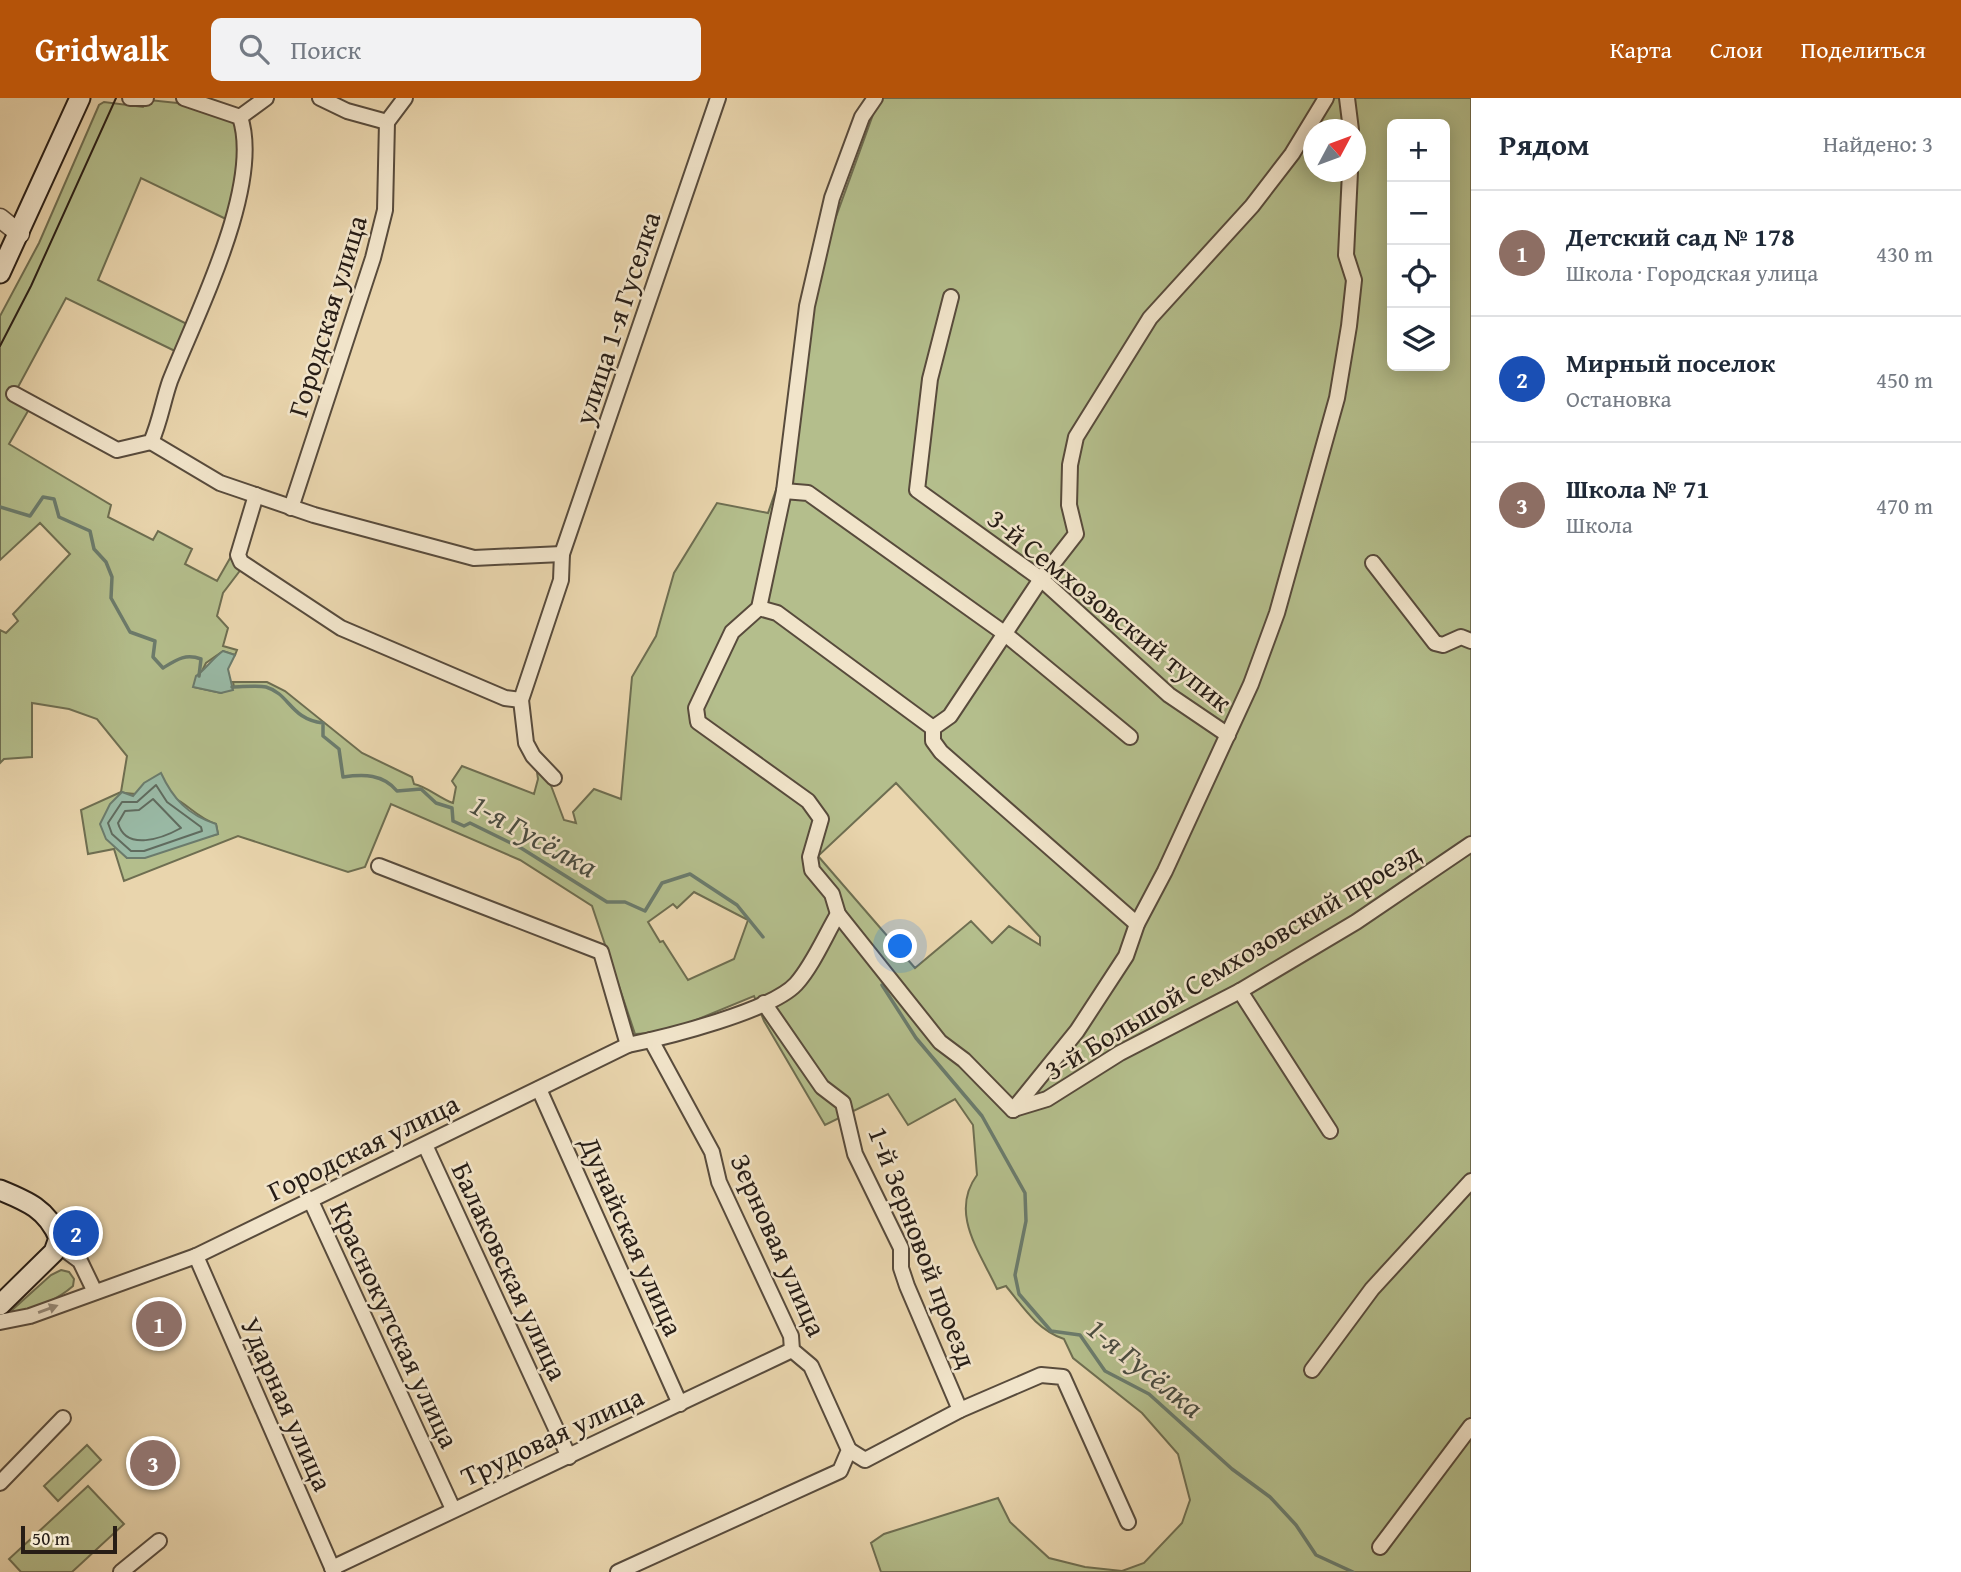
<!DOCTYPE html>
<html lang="ru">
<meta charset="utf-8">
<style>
body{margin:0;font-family:"Gentium Book Plus",serif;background:#f2f2f3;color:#1f2937}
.controls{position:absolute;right:21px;top:21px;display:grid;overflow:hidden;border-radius:10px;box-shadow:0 4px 18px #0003}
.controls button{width:63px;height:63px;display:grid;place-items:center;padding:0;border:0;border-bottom:2px solid #e0e1e3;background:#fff;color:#1f2937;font:35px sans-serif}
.compass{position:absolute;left:1303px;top:21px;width:63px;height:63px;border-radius:50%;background:#fff;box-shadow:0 4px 18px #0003;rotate:49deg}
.scale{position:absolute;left:21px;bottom:18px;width:96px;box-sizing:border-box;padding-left:7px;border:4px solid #271d16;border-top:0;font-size:19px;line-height:24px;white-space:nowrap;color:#271d16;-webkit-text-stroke:5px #f1e4ca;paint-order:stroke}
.you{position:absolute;left:901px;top:849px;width:24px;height:24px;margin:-18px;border:5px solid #fff;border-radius:50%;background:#1a73e8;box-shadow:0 0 0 10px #1a73e833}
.badge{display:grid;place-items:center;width:46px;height:46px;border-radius:50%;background:#b45309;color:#fff;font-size:23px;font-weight:700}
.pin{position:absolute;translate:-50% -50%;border:4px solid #fff;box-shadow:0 2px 7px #0006}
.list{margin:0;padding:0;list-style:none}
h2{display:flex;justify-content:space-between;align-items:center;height:91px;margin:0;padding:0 28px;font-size:30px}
h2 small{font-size:23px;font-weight:400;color:#747a83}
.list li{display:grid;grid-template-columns:46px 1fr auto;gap:21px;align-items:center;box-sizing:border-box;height:126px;padding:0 28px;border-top:2px solid #e0e1e3}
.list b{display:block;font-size:26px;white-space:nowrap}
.list p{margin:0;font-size:23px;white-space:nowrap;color:#747a83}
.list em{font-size:23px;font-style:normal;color:#747a83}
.icon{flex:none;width:38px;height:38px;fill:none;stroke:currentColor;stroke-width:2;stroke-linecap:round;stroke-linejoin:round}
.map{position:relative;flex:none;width:1471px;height:1474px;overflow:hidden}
header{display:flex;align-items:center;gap:42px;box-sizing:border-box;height:98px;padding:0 35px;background:#b45309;color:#fff}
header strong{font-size:33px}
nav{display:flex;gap:38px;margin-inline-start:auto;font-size:24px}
.search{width:490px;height:63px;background:#f2f2f3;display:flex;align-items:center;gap:18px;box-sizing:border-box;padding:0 24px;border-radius:10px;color:#747a83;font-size:26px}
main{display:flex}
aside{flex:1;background:#fff}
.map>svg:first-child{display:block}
.green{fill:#b4be8c;stroke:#6e6e51;stroke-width:2;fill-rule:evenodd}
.water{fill:#99b9a5;stroke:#6b7b6c;stroke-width:2}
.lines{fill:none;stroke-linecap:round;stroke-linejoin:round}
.shore{stroke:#606b5e;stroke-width:2}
.stream{stroke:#6b7b6c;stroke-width:3.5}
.minor-casing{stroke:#584b3c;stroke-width:18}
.tertiary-casing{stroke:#584b3c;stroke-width:21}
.secondary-casing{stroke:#271d16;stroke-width:23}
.minor{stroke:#f1e4ca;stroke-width:14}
.tertiary{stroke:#f1e4ca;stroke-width:18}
.secondary{stroke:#f1e4ca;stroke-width:19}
.tram{stroke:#271d16;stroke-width:2}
.oneway{fill:#968a79}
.labels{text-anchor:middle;stroke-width:5;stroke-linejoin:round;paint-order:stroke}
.street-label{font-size:28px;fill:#271d16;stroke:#f1e4ca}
.water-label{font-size:30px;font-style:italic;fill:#494c41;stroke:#f1e4ca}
</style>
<header>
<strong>Gridwalk</strong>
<div class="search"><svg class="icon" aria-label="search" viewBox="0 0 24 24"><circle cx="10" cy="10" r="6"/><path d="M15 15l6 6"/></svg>Поиск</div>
<nav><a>Карта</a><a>Слои</a><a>Поделиться</a></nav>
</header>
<main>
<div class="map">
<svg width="1471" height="1474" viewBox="0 0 1471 1474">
<rect width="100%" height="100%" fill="#e9d5ad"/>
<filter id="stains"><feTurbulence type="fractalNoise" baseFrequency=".00286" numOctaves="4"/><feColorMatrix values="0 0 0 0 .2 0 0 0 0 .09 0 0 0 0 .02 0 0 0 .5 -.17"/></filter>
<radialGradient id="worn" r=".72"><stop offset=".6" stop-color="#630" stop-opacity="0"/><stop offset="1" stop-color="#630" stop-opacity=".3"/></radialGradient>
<!-- green -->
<g class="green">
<path d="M879 0H1471V1474H881L871 1445 884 1436 998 1400 1010 1424 1049 1460 1085 1469 1122 1473 1144 1465 1182 1425 1190 1402 1178 1356 1142 1315 1073 1260 1064 1241C1037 1232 1023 1209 1006 1188L997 1191C980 1154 949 1115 977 1077L973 1027 955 1001 908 1027 888 996 825 1027 764 923 754 898 667 934 635 936 592 808 520 762 391 706 365 769 348 774 238 738 124 783 114 751 88 756 81 712 121 694 127 658 97 621 69 611 32 605V659L4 661 0 665V532L6 535 18 523 13 516 70 456 40 425 0 462V218L39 145 99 7 104 4 143 9 149 2 187 6 235 22 242 70 228 122 141 80 98 182 187 226 177 254 66 200 18 289 28 313 9 346 111 407 108 419 153 442 158 433 192 451 185 466 217 483 233 455 242 470 223 495 217 518 228 530 223 548 237 552 235 557 223 553 206 565 194 589 221 595 234 589 233 584H267L285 593 362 655 412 679 414 686C428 689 439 700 453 705L456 689 452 683 462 668 534 696 538 681 536 667 547 677 564 722 576 725 573 714 594 691 621 701 632 579 656 538 674 475 717 405 768 415 777 389 803 210ZM1392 26H1445V268H1392ZM1314 32H1356V74H1314ZM896 685 1040 839V847L1009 828 992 845 971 823 915 870 818 758ZM121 694C137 699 158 693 172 699 188 706 197 720 216 726L218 736 127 760 107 741ZM694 794 748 822 734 861 688 882 663 843 660 844 648 824 673 806 677 810Z"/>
<path d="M61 1172 69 1174 74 1181 73 1188C56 1203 37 1210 16 1215L11 1213 51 1177Z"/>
<path d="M87 1347 101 1362 58 1403 44 1388Z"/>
<path d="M88 1388 124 1426 72 1474H21L9 1461Z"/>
</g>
<!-- water -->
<g class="water">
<path d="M223 553 235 557 228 571 233 592 221 595 193 589 196 578C202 575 214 559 223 553Z"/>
<path d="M161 675C173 701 188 717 216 726L218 736 145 760H127L106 741 100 726 110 706 122 694 133 698 144 685Z"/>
</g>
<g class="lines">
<!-- shore -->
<g class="shore">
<path d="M156 687 167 704 201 729 202 733 144 753H131L112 736 108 725 122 704H137Z"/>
<path d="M153 701 181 730C163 740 126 754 118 725L125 713 139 712Z"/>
</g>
<!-- stream -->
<g class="stream">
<path d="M0 409 30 418 43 399 54 401 59 419 90 433 94 451 106 464 112 479 111 500 130 534 155 543 153 559 163 570C176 562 185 555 201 561L199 578"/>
<path d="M232 589C242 589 257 587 266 589 290 596 290 621 323 625V638L339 651 343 679C364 676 383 676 397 693L421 691 436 705 452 710 453 723 464 728 470 725 521 750 607 804H625L645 813 662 785 690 776 737 807 763 839"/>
<path d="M882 887 916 940 982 1018 1025 1095 1026 1123 1015 1177 1019 1196 1051 1233 1080 1237 1105 1273 1149 1296 1232 1371 1270 1399 1296 1427 1316 1457 1353 1474"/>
</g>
<defs>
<g id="minor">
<path d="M130 0H146"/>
<path d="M320 0 347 13 387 24"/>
<path d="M875 0 862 19 832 100 807 208 784 393 759 510 732 534 696 610 698 624 808 703 821 721 810 759 812 772 832 796 838 816 940 944 964 962 1013 1012"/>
<path d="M1347 0 1351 32"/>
<path d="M240 19 266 0"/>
<path d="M951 199 930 281 917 392 1041 481 1169 597 1228 637"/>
<path d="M14 296 117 352 151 344C160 324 163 303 170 283 196 217 263 87 240 19L184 0"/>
<path d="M151 344 220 385 314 417 474 460 562 456"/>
<path d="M784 393 808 395 1004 535 1130 639"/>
<path d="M256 397 238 457 241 464 341 530 505 600 521 602"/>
<path d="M291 410 373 160 385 112 387 24 405 0"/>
<path d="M1373 465 1435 545 1443 547 1461 539 1471 543"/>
<path d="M759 510 777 515 933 630V643L941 654 1137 826"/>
<path d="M933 630 950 618 1041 481 1076 436 1069 407 1070 367 1076 339 1150 220 1252 108 1292 56 1326 0"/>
<path d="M554 680 533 658 526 645 521 602 561 482 562 456 718 0"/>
<path d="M379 768 601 854 628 947"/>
<path d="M1240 893 1330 1033"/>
<path d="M764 905 822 989 843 1005 855 1056 901 1150V1170L907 1188 960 1312"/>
<path d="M539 991 680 1306"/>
<path d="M1014 1011 1047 1001 1120 955 1240 893 1356 824 1471 746"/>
<path d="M1013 1012 1077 933 1126 858 1137 826 1165 773 1251 586 1277 515 1337 300 1349 228 1354 182 1346 157 1350 74"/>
<path d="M425 1047 569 1359"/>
<path d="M310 1101 453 1411"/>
<path d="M57 1146 80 1163 95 1194"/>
<path d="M196 1158 334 1474"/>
<path d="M0 1224 30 1218 196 1158 628 947C667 939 771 913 796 886 813 867 825 838 838 816"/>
<path d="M1312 1272 1372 1191 1471 1083"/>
<path d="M849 1352 865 1362 960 1312 1041 1277 1063 1279 1128 1424"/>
<path d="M0 1385 63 1320"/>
<path d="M1380 1449 1471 1328"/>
<path d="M332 1470 792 1252"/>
<path d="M121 1474 159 1443"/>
<path d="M618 1474 840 1373 849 1352 811 1268 792 1252 791 1238 719 1084 712 1054 651 942"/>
</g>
<path id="tertiary" d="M0 120 20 136"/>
<g id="secondary">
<path d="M0 175 80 0"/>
<path d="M0 1092C27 1103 47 1111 59 1140L54 1154 0 1207"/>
</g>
</defs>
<!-- minor casing -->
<use href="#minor" class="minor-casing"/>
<!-- tertiary casing -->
<use href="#tertiary" class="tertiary-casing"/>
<!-- secondary casing -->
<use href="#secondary" class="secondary-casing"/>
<!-- minor -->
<use href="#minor" class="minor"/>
<!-- tertiary -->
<use href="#tertiary" class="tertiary"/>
<!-- secondary -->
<use href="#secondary" class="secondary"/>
<!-- tram -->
<path class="tram" d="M0 248 31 188 116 0"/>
</g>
<!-- one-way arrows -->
<defs><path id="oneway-solid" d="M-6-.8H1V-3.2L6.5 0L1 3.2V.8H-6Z" transform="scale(1.75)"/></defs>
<use class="oneway" href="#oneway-solid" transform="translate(48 1211) rotate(-20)"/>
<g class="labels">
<!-- street labels -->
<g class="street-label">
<text transform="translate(327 218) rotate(-73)" y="10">Городская улица</text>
<text transform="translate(617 220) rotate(-72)" y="10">улица 1-я Гуселка</text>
<text transform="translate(1110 512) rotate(39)" y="10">3-й Семхозовский тупик</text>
<text transform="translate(1232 863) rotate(-31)" y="10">3-й Большой Семхозовский проезд</text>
<text transform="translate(363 1049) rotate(-26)" y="10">Городская улица</text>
<text transform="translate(632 1138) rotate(66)" y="10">Дунайская улица</text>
<text transform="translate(779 1147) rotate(66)" y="10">Зерновая улица</text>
<text transform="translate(923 1149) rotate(69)" y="10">1-й Зерновой проезд</text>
<text transform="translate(510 1173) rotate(65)" y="10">Балаковская улица</text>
<text transform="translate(395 1227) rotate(65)" y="10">Краснокутская улица</text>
<text transform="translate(287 1306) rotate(66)" y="10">Ударная улица</text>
<text transform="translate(552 1338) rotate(-25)" y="10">Трудовая улица</text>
</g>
<!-- water labels -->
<g class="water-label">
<text transform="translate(534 738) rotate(29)" y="10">1-я Гусёлка</text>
<text transform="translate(1145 1270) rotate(39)" y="10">1-я Гусёлка</text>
</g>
</g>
<rect width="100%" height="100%" filter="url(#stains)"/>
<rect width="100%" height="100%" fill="url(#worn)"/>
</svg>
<div class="controls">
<button>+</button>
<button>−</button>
<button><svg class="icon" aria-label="locate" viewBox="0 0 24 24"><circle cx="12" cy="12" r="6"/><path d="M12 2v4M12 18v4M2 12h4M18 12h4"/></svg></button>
<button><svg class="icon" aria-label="layers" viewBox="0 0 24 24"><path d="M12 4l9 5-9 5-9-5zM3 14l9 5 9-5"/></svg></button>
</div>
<svg class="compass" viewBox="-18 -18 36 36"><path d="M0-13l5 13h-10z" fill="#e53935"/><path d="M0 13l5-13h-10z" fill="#747a83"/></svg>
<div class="scale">50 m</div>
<div class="you"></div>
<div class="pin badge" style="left:159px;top:1226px;background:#8d6e63">1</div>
<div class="pin badge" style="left:76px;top:1135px;background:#1a4fb4">2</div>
<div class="pin badge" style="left:153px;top:1365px;background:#8d6e63">3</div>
</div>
<aside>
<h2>Рядом<small>Найдено: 3</small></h2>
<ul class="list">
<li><span class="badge" style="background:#8d6e63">1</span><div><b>Детский сад № 178</b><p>Школа · Городская улица</p></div><em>430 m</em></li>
<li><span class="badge" style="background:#1a4fb4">2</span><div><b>Мирный поселок</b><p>Остановка</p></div><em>450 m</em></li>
<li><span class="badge" style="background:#8d6e63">3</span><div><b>Школа № 71</b><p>Школа</p></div><em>470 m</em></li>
</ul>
</aside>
</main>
